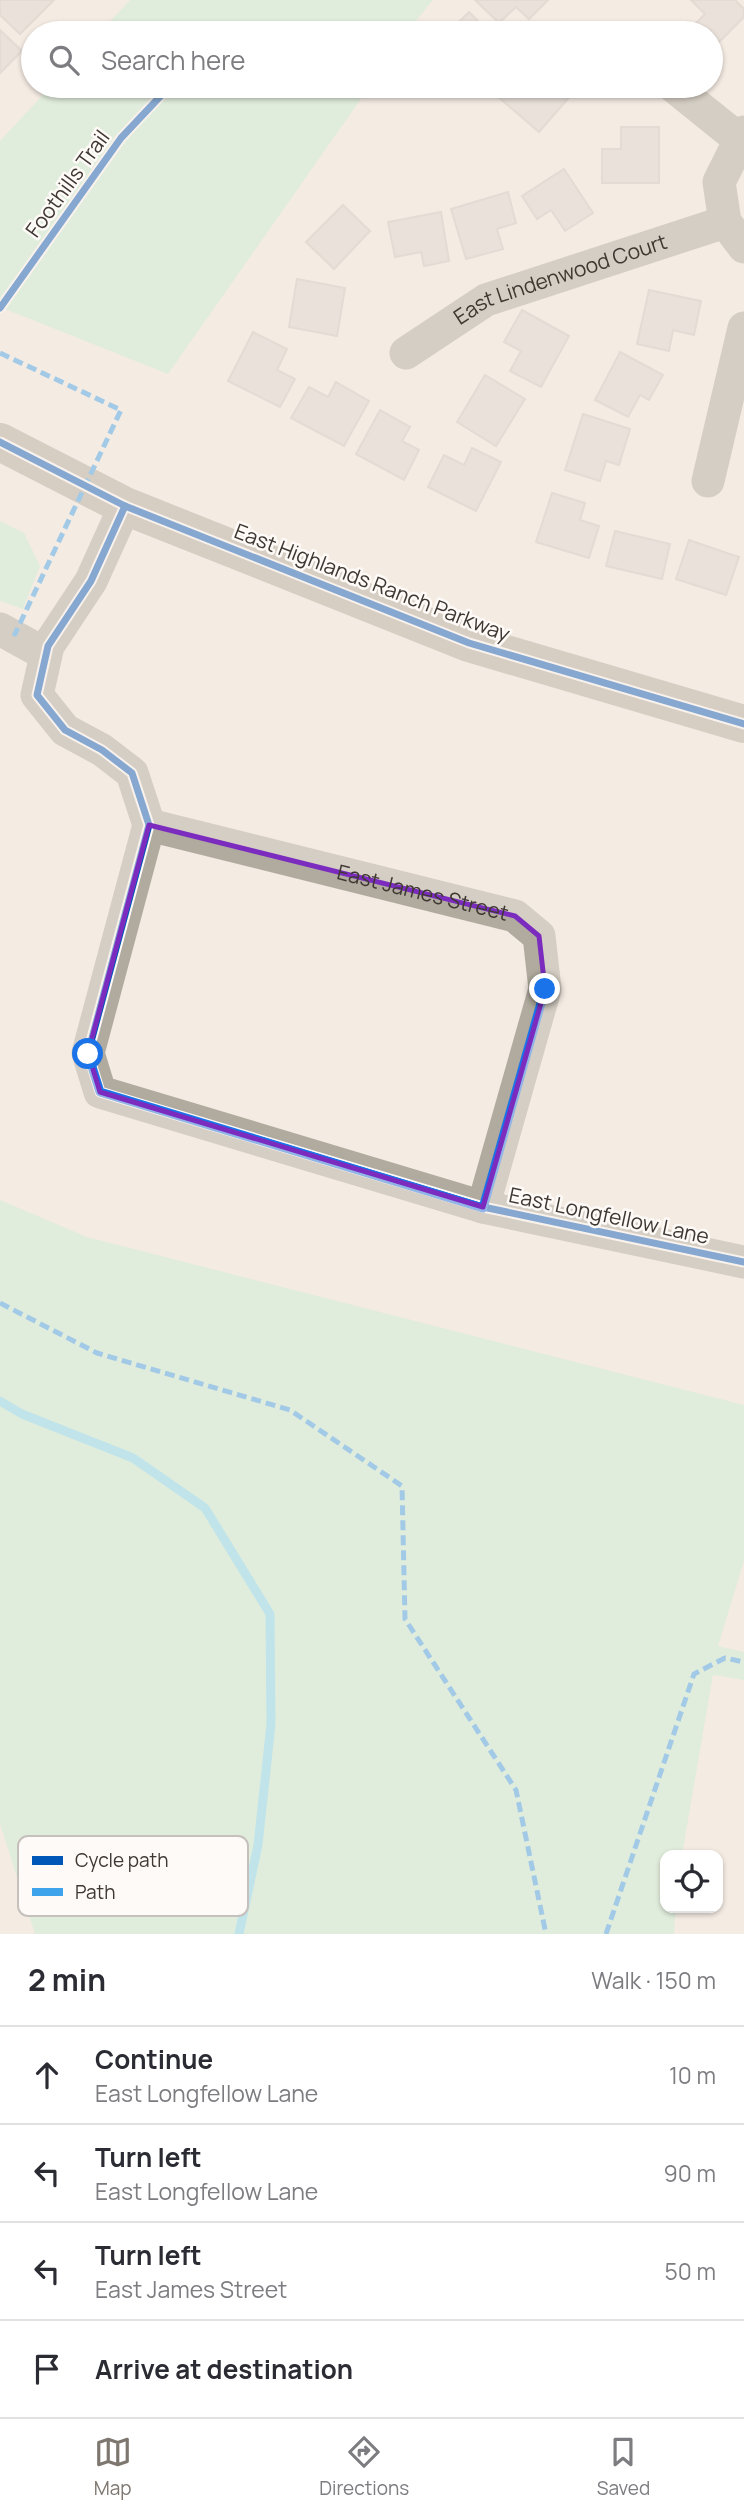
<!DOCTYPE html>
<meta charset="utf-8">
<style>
body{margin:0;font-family:Manrope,sans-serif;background:#f7f7f7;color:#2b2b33}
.controls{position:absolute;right:21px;bottom:21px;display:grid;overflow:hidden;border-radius:14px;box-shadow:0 2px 5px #0004}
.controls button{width:63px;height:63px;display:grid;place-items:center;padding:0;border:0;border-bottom:2px solid #e1e1e2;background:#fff;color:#2b2b33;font:35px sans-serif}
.stop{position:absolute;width:21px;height:21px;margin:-16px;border:5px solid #1a73e8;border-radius:50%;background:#fff}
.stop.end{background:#1a73e8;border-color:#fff;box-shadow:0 2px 7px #0008}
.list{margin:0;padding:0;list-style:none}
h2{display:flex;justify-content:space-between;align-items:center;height:91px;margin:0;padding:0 28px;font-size:30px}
h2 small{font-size:23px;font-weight:400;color:#7c7c81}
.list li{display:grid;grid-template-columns:46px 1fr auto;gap:21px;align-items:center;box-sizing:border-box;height:98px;padding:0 28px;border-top:2px solid #e1e1e2}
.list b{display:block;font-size:26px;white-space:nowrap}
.list p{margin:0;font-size:23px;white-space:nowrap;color:#7c7c81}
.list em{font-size:23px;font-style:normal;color:#7c7c81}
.icon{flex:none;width:38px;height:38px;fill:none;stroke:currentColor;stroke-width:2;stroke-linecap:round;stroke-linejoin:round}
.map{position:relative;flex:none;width:744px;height:1934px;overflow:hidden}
.search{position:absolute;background:#fff;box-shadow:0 2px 5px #0004;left:21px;right:21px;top:21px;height:77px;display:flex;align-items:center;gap:18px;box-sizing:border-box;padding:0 24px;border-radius:38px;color:#7c7c81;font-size:26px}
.sheet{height:483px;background:#fff}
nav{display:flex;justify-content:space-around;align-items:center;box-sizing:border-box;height:98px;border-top:2px solid #e1e1e2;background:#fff;font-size:19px;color:#7c7c81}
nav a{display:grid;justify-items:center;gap:4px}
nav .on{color:#7e7770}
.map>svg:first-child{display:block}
.green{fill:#cbefd2}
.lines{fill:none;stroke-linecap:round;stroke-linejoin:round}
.stream{stroke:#81dcf1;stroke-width:9}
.building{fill:#dbd4ce;stroke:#cfc7c1;stroke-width:2}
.minor{stroke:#b0ab9e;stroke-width:33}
.major{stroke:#b3ab9c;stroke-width:38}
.quiet{stroke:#3fa3eb;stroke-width:5;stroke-dasharray:10 5;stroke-linecap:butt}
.cycleway-casing{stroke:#fefaf7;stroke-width:11}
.cycleway{stroke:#0057b8;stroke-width:7}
.route{stroke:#1a73e8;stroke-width:9}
.marked{fill:none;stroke:#7b2cbf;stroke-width:5;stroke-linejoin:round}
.labels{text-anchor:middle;stroke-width:5;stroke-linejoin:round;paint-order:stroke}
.street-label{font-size:21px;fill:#3f3832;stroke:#fefaf7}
.key{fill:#fefaf7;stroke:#c5c0bc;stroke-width:2}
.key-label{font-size:19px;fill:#3f3832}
</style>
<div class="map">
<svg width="744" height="1934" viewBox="0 0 744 1934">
<rect width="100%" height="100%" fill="#f4ebe3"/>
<!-- green -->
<g class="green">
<path d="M130 0H433L406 33H99Z"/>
<path d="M51 86H370L168 374 0 307V141Z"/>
<path d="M0 521 24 533 40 566 23 609 0 601Z"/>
<path d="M0 1200 87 1237 744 1405V1561L718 1646 744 1652V1680L713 1675 682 1855H665V1908H676L674 1934H35L0 1824Z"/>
</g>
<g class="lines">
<!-- stream -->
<path class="stream" d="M0 1401 22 1414 133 1458 205 1508 270 1614 271 1724 258 1845 239 1934"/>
</g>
<!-- building -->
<g class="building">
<path d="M0 0H54L20 34 0 15Z"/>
<path d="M475 0H548L529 19 516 7 499 23Z"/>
<path d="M691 0H735L744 9V17L713 48 711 33H698L692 27 705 14Z"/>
<path d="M469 12 490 33H448Z"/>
<path d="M0 30 22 51 0 73Z"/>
<path d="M506 86H560L571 95 539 132 497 96Z"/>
<path d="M621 127H659V183H602V149H621Z"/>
<path d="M564 169 593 213 565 231 551 210 537 219 522 196Z"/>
<path d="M508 192 516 223 497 229 503 249 466 259 451 209Z"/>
<path d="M343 205 370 231 334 269 306 242Z"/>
<path d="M441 212 449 261 424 266 421 252 395 257 388 222Z"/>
<path d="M297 279 345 288 337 336 289 327Z"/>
<path d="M649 290 701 301 694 335 673 330 669 351 637 344Z"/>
<path d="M522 310 569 336 541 387 510 371 521 351 504 342Z"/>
<path d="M253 332 287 349 277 370 295 379 280 407 228 381Z"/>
<path d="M620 352 663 375 649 400 640 395 628 417 595 400Z"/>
<path d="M485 375 525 399 496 446 457 422Z"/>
<path d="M336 382 369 401 344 446 291 418 309 387 328 397Z"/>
<path d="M380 410 410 427 402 441 419 450 404 480 356 454Z"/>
<path d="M583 414 630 429 619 465 606 461 600 481 565 470Z"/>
<path d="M472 448 501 462 476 511 428 487 444 455 464 465Z"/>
<path d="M552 493 585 503 580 520 599 526 589 558 536 542Z"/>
<path d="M615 531 670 544 662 579 606 566Z"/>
<path d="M689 540 739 557 726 595 676 579Z"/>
</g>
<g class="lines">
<!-- minor -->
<g class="minor">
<path d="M673 86 740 140"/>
<path d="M744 132 719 182 725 222 744 247"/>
<path id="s1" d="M406 353 486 300 725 222"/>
<path d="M708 481 744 328"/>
<path d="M125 506 91 581 48 646 37 695 65 730 102 750 132 773 149 825 88 1053 100 1092 483 1207 744 1262"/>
<path d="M0 629 45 654"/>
<path id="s2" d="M149 825 515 916 539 936 545 989 483 1207"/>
</g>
<!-- major -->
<path class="major" d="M0 442 125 506 469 643 744 724"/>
<!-- quiet -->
<g class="quiet">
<path d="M0 353 121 410 14 636"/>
<path d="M0 1303 97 1353 290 1410 402 1486 405 1619 516 1790 546 1934"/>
<path d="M606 1934 694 1674 725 1658 744 1662"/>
</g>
<defs>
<g id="cycleway">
<path d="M0 308 121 138 170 86"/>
<path d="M0 442 125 506 469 643 744 724"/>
<path d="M125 506 91 581 48 646 37 695 65 730 102 750 132 773 149 825 88 1053 100 1092 483 1207 744 1262"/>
</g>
</defs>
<!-- cycleway casing -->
<use href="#cycleway" class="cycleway-casing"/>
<!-- cycleway -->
<use href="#cycleway" class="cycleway"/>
</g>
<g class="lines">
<!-- route -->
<path class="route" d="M88 1054 100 1092 483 1208 545 989"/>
</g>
<!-- marked area -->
<path d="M0 0H744V1934H0ZM149 825 515 916 539 936 545 989 483 1207 100 1092 88 1053Z" fill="#f4ebe3" fill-opacity=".55" fill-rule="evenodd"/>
<path class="marked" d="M149 825 515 916 539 936 545 989 483 1207 100 1092 88 1053Z"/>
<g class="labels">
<!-- street labels -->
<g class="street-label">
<text transform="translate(68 184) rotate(-54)" y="7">Foothills Trail</text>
<text dy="7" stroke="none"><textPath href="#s1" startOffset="173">East Lindenwood Court</textPath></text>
<text transform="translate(372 583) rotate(21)" y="7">East Highlands Ranch Parkway</text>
<text dy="7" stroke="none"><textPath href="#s2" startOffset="282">East James Street</textPath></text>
<text transform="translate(609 1216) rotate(12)" y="7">East Longfellow Lane</text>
</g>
</g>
<!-- legend -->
<rect x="18" y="1836" width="230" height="80" rx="10" class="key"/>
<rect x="32" y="1856" width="31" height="9" fill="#0057b8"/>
<rect x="32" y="1888" width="31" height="8" fill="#3fa3eb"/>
<g class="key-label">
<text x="75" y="1867">Cycle path</text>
<text x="75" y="1899">Path</text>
</g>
</svg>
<div class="controls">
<button><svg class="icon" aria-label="locate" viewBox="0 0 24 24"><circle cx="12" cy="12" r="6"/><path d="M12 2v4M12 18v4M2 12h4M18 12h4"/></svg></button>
</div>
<div class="stop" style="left:88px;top:1054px"></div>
<div class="stop end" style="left:545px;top:989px"></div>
<div class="search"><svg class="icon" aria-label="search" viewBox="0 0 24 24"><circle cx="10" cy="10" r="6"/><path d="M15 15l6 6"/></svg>Search here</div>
</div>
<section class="sheet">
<h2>2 min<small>Walk · 150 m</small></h2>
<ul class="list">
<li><svg class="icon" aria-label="ahead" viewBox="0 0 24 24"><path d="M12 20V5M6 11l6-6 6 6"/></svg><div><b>Continue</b><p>East Longfellow Lane</p></div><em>10 m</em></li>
<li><svg class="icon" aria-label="left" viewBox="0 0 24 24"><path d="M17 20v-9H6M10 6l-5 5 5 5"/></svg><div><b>Turn left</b><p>East Longfellow Lane</p></div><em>90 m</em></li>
<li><svg class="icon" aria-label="left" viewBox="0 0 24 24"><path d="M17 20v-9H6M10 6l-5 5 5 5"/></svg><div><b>Turn left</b><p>East James Street</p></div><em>50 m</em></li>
<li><svg class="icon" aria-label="arrive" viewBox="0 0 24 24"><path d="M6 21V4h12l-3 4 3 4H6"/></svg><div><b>Arrive at destination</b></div></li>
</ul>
</section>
<nav>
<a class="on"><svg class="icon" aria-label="map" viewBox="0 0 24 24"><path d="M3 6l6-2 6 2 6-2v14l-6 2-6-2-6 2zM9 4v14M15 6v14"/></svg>Map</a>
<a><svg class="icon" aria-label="directions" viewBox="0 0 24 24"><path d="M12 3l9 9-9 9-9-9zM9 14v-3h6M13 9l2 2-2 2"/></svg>Directions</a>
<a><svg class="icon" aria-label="saved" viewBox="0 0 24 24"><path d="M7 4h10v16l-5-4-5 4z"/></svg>Saved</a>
</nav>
